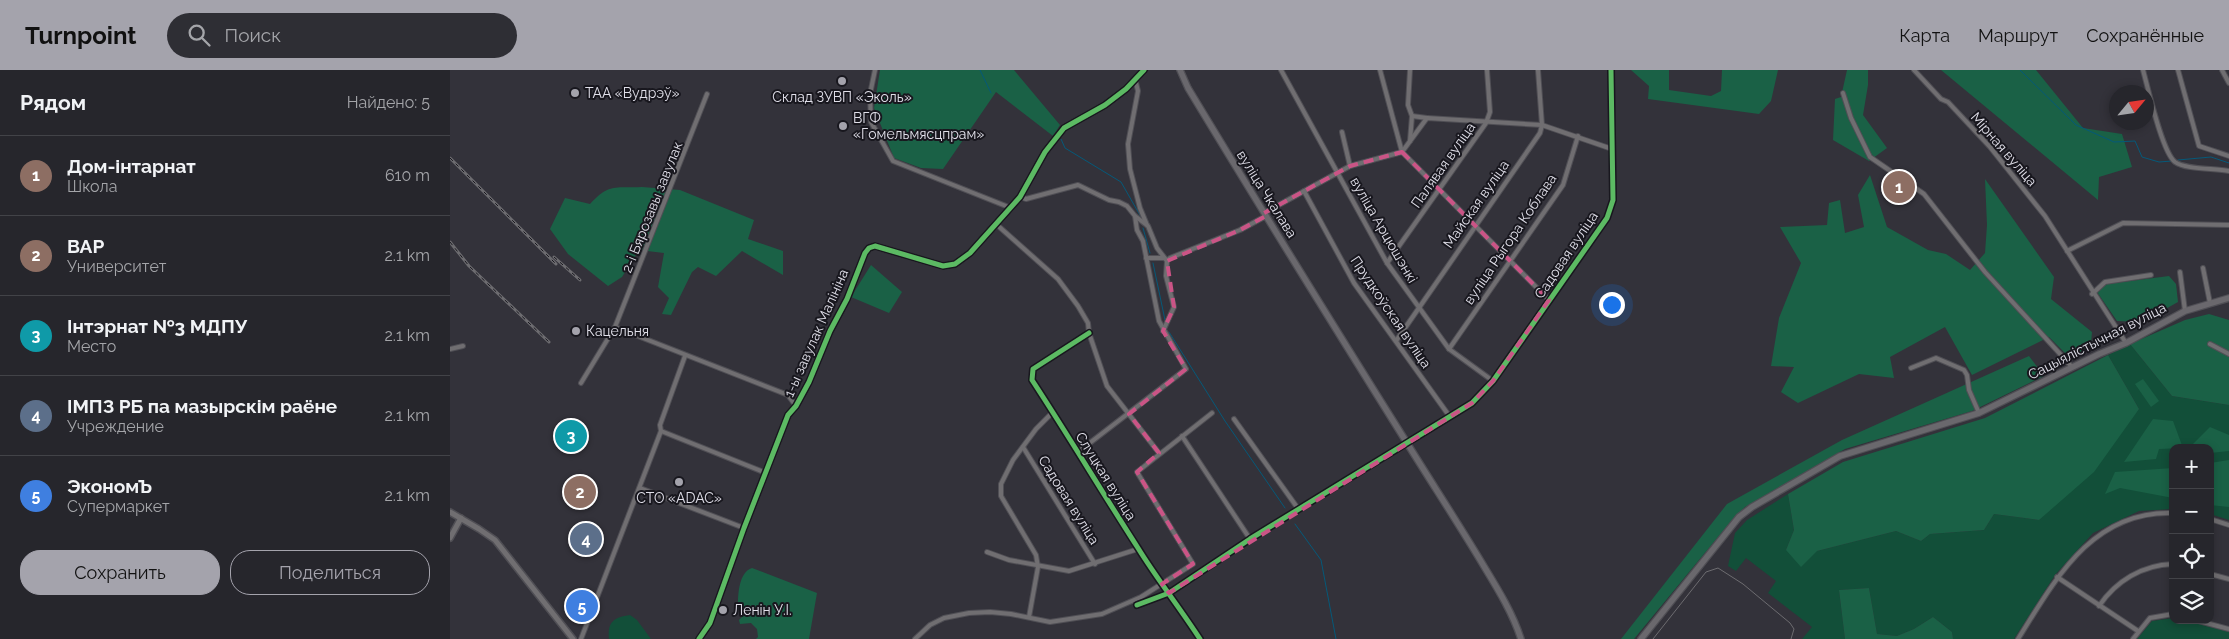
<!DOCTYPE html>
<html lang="ru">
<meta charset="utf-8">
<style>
body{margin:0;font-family:Raleway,sans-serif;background:#2e2e34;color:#f1f3f6}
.controls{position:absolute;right:15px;bottom:15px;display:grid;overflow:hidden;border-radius:10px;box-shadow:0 2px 8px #0003}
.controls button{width:45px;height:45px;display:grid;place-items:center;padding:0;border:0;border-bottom:1px solid #424348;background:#26262c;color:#f1f3f6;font:25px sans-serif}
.compass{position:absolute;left:1659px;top:15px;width:45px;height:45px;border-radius:50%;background:#26262c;box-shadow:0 2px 8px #0003;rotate:61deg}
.you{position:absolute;left:1161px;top:234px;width:18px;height:18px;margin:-12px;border:4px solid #fff;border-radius:50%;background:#1a73e8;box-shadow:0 0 0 8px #1a73e833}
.badge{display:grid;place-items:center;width:32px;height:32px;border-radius:50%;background:#a4a3ac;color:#fff;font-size:16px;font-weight:700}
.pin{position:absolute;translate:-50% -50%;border:2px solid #fff;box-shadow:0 1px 5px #0006}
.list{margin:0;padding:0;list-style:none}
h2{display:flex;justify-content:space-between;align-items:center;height:65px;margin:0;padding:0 20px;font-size:21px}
h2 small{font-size:16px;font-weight:400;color:#a4a5a9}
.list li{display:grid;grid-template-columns:32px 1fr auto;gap:15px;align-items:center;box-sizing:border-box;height:80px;padding:0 20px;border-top:1px solid #424348}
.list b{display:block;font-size:19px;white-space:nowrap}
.list p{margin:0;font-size:16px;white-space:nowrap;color:#a4a5a9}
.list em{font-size:16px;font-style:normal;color:#a4a5a9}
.actions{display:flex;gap:10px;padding:15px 20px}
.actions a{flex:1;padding:11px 0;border:1px solid #a4a3ac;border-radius:20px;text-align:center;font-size:18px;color:#a4a3ac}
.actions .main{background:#a4a3ac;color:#111}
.icon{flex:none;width:28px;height:28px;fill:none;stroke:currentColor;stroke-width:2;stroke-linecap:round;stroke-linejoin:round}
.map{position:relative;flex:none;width:1779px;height:569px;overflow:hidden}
header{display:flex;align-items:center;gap:30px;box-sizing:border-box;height:70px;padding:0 25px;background:#a4a3ac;color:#111}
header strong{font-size:24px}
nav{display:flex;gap:28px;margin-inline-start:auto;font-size:18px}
.search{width:350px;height:45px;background:#2e2e34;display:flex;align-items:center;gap:12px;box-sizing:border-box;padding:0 18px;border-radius:28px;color:#a4a5a9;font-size:19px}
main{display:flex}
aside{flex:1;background:#26262c}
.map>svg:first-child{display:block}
.green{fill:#124f39}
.forest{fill:#1a6146}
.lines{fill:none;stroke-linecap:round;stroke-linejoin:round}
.stream{stroke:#055979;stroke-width:1}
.minor-casing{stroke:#504f55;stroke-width:6}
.tertiary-casing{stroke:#504f55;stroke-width:8}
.secondary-casing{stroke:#504f55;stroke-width:8}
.minor{stroke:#706e71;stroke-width:4}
.tertiary{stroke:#706e71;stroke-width:5}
.secondary{stroke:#6a686d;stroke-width:5.5}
.tram{stroke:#6d6c70;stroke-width:1}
.rail-casing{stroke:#6d6c70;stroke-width:3}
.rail{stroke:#18171e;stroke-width:1;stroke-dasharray:4;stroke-linecap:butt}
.cycleway-casing{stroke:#18171e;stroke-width:8}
.cycleway{stroke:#5cba63;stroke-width:5}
.marked{fill:none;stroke:#cb5486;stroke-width:4;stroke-dasharray:10 6;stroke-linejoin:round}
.poi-dot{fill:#a4a3ac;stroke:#18171e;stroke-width:2}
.labels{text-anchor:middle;stroke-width:4;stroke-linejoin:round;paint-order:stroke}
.poi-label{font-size:14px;fill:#e1e0ea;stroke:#18171e;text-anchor:start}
.street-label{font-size:14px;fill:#e1e0ea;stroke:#18171e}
</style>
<header>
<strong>Turnpoint</strong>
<div class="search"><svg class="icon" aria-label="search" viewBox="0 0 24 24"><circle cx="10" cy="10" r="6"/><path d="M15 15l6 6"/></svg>Поиск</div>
<nav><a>Карта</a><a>Маршрут</a><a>Сохранённые</a></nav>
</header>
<main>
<aside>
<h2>Рядом<small>Найдено: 5</small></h2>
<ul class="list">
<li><span class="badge" style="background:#8d6e63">1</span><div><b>Дом-інтарнат</b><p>Школа</p></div><em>610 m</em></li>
<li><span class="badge" style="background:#8d6e63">2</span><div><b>ВАР</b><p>Университет</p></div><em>2.1 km</em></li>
<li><span class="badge" style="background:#0f9aa8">3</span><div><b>Інтэрнат №3 МДПУ</b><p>Место</p></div><em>2.1 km</em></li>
<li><span class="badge" style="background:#5c6f8a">4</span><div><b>ІМПЗ РБ па мазырскім раёне</b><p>Учреждение</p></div><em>2.1 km</em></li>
<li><span class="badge" style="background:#3f7fe0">5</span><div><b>ЭкономЪ</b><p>Супермаркет</p></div><em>2.1 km</em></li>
</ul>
<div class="actions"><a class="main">Сохранить</a><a>Поделиться</a></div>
</aside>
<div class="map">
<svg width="1779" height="569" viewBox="0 0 1779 569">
<rect width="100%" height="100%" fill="#33323a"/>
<!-- green -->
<g class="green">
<path d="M1680 274 1722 326 1779 335V450L1760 444V378H1723V439L1689 441 1643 463 1605 505 1564 569H1503L1502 562 1483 547 1464 559 1447 566 1427 564 1419 518 1389 520 1395 569H1352L1362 557 1318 523 1326 511 1296 488 1286 501 1278 496 1285 463 1297 450 1338 424 1344 460 1336 480 1367 481 1446 461 1471 471 1480 464 1534 460 1544 444 1589 450 1689 339 1658 285Z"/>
<path d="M180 545 187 550 201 569H159C157 552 164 547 180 545Z"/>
<path d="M1723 548V550H1735L1779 562V569H1687L1702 551Z"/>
</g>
<!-- forest -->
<g class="forest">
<path d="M430 0H564L610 55 603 66 546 22 493 99 471 98 444 88 424 38Z"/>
<path d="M1181 0H1219V20L1261 26 1271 21 1272 0H1328L1321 31 1309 44 1198 29 1199 16Z"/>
<path d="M1397 0H1418V15L1413 45 1437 78 1419 91 1383 70 1385 29 1391 27Z"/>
<path d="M1491 0H1586L1633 58 1672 64 1682 97 1649 107 1648 130Z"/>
<path d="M1420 105 1437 157 1478 180 1496 184 1520 200 1535 183 1537 155 1535 109 1604 207 1601 229 1642 262 1641 273 1622 290 1599 267 1522 305 1495 257 1440 287 1444 308 1409 304 1348 333 1331 322 1344 297 1321 296 1329 248 1351 193 1330 157 1377 155 1379 133 1390 130 1395 163 1414 157 1408 125Z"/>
<path d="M192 117 230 120 304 150 298 169 333 181V205L292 181 266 206 248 197 242 202 221 245 212 244 219 228 208 217 214 183 189 180 172 207 158 216 118 184 100 159 115 128 140 134C159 113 165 118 192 117Z"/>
<path d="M421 195 452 222 439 243 401 227Z"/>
<path d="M1719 206 1726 214 1728 232 1692 252 1667 251 1647 222 1657 214Z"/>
<path d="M1759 244 1779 250V335L1722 326 1680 274 1735 250Z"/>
<path d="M1658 285 1689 339 1644 402 1589 450 1544 444 1534 460 1480 464 1471 471 1446 461 1367 481 1351 497 1336 480 1344 460 1338 424 1393 392 1535 348Z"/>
<path d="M1579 286 1594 306 1522 341 1395 379 1295 437 1282 450 1184 569H1171L1277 434 1392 370Z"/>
<path d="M1693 309 1709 331 1701 337 1685 314Z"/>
<path d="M1703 349 1723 351 1733 378 1709 379 1706 389 1674 392Z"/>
<path d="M1760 357 1779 365V381L1760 383V378H1739Z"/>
<path d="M1779 390V437L1760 435V393Z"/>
<path d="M1723 398V428L1670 418 1655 424 1665 402Z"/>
<path d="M302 498 367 523 359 569H306L308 567 307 559 301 553 290 554 289 550 293 546 294 541 288 535C288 524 289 502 302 498Z"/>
<path d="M1419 518 1427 564 1447 566 1464 559 1483 547 1502 562 1503 569H1395L1389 520Z"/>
</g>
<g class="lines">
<!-- stream -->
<g class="stream">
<path d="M530 0 541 23"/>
<path d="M1570 0 1626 55 1664 72 1685 71 1692 87 1709 92 1722 91"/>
<path d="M611 69 615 78 671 112 691 147"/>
<path d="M1728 90 1761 87 1779 93"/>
<path d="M693 158 700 183"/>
<path d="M703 193 715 250"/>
<path d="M719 262 775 351 835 438"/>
<path d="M845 454 871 490 886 569"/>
</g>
<defs>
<g id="minor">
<path d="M425 0 420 24 421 52 443 91 561 138"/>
<path d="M831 0 937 193 999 279 1043 311"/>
<path d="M960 0 958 35 962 46 960 71"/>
<path d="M1464 0 1491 29 1498 32 1540 77 1595 146 1676 273"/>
<path d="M1693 0C1698 18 1712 82 1725 92 1736 100 1766 98 1779 101"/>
<path d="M1728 0 1749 76 1779 86"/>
<path d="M1772 0 1779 13"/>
<path d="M685 9 688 21 678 74 680 99 690 138 697 155"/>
<path d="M1393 23 1401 48 1420 87 1474 124 1535 202 1622 297"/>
<path d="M962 46 977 48"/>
<path d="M892 62 900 96"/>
<path d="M854 121 904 213 1000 347"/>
<path d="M570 127 576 129 628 115 659 130 669 132 677 136 685 146 698 156 707 178 717 191"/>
<path d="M814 143 900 96 952 82 930 0"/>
<path d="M546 154 608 209 628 236 638 253 639 263 657 316 709 383"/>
<path d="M1617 181 1673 153 1779 155"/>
<path d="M696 188H714"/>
<path d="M937 193 1036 53 1040 42 1037 0"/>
<path d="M1753 198 1760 233"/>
<path d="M1730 202 1735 241"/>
<path d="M1642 224 1655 212 1701 205"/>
<path d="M1099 230 952 82 977 48 1092 55 1162 79"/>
<path d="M165 257 257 24"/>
<path d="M713 261 724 237 716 206 717 191 720 188 790 160 816 146"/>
<path d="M639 263 583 299 582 310C618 365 652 422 688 478 707 509 730 538 750 569"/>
<path d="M946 271 1090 63 1092 55 1088 0"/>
<path d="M1760 274 1779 284"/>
<path d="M0 279 13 276"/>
<path d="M999 279 1113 115 1128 66"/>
<path d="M235 286 210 355 211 361 316 403"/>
<path d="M1461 298 1486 288 1514 300 1517 305 1519 320 1529 343"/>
<path d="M131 313 165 257 338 325 346 336"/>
<path d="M784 349 849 440"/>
<path d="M732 366 800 469"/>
<path d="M573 377 645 494"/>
<path d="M628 382 736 299 709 251 693 171 687 160 685 146"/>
<path d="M190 418 294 458"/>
<path d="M1760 449 1779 455"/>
<path d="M537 482 559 490 619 501 688 479"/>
<path d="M1760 504 1779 509"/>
<path d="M1607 507 1688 561"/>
<path d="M687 535 719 523 800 469 1022 333 1043 311 1157 148 1163 130 1161 0"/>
<path d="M1649 536C1666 511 1692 495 1723 494"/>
<path d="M579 547 588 497 586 485 551 426V414L563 390 586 359 603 342"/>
<path d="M1745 550 1779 559"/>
<path d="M131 569 211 361"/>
<path d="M465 569 480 555 494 548 519 543 540 542 561 544 600 552 652 544 691 527 743 494 687 402 762 343"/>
<path d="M1568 569C1605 510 1642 440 1723 443"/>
<path d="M1683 569 1700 548 1723 544"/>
</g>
<g id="tertiary">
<path d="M0 442 29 459 45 470 123 569"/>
<path d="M0 468 11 448"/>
<path d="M249 569 260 553 294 458 338 345 346 336 359 312 380 261 397 229 415 183 419 178 425 176 493 196 505 194 520 183 570 127 595 82 614 58 655 35 676 19 694 0"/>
</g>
<g id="secondary">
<path d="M730 0 738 18C810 137 883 255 957 373 983 415 1010 456 1035 498 1049 521 1063 544 1071 569"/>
<path d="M1191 569 1289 447 1302 437 1390 386 1529 343 1649 284 1676 273 1735 241 1779 228"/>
</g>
</defs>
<!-- minor casing -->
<use href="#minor" class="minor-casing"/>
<!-- tertiary casing -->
<use href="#tertiary" class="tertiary-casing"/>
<!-- secondary casing -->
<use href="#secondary" class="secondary-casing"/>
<!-- minor -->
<use href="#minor" class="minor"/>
<!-- tertiary -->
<use href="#tertiary" class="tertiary"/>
<!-- secondary -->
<use href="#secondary" class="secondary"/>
<!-- tram -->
<path class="tram" d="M1203 569 1256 502 1268 498 1293 514 1340 553 1344 559 1341 569"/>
<defs>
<g id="rail">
<path d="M0 88 106 194"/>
<path d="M0 172 19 196 99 272"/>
<path d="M104 187 130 210"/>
</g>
</defs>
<!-- rail casing -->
<use href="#rail" class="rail-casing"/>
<!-- rail -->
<use href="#rail" class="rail"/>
<defs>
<g id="cycleway">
<path d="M639 263 583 299 582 310C618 365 652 422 688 478 707 509 730 538 750 569"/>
<path d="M687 535 719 523 800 469 1022 333 1043 311 1157 148 1163 130 1161 0"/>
<path d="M249 569 260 553 294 458 338 345 346 336 359 312 380 261 397 229 415 183 419 178 425 176 493 196 505 194 520 183 570 127 595 82 614 58 655 35 676 19 694 0"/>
</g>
</defs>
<!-- cycleway casing -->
<use href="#cycleway" class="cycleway-casing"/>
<!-- cycleway -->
<use href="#cycleway" class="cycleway"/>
</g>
<!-- marked area -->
<path class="marked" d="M952 82 1099 230 1043 311 1022 333 719 523 712 514 743 494 687 402 709 383 679 344 736 299 713 261 724 237 717 191 790 160 816 146 814 143 900 96Z"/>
<!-- markers -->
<g class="poi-dot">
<circle cx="392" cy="11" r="5"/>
<circle cx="125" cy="23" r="5"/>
<circle cx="393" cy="56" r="5"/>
<circle cx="126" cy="261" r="5"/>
<circle cx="229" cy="412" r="5"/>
<circle cx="273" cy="540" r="5"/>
</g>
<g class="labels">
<!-- poi labels -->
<g class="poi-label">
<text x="135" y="28">ТАА «Вудрэў»</text>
<text x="392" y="32" text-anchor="middle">Склад ЗУВП «Эколь»</text>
<text x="403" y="53">ВГФ<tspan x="403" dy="16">«Гомельмясцпрам»</tspan></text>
<text x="136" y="266">Кацельня</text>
<text x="229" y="433" text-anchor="middle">СТО «ADAC»</text>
<text x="283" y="545">Ленін У.І.</text>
</g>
<!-- street labels -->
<g class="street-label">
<text transform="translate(1554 79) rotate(49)" y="5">Мірная вуліца</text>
<text transform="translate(993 95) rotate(-55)" y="5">Палявая вуліца</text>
<text transform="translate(817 124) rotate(58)" y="5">вуліца Чкалава</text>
<text transform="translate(1026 134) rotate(-55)" y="5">Майская вуліца</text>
<text transform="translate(202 137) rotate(-68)" y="5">2-і Бярозавы завулак</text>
<text transform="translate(934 160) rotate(60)" y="5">вуліца Арцюшэнкі</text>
<text transform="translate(1060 169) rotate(-56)" y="5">вуліца Рыгора Коблава</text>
<text transform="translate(1116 185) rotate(-56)" y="5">Садовая вуліца</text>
<text transform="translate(941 242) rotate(56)" y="5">Прудкоўская вуліца</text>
<text transform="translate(366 263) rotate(-66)" y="5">1-ы завулак Малініна</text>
<text transform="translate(1647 271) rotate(-27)" y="5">Сацыялістычная вуліца</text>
<text transform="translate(656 406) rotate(58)" y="5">Слуцкая вуліца</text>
<text transform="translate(619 430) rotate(58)" y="5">Садовая вуліца</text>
</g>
</g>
</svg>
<div class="controls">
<button>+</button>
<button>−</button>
<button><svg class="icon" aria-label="locate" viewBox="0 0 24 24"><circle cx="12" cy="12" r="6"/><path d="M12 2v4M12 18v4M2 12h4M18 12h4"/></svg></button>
<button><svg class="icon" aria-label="layers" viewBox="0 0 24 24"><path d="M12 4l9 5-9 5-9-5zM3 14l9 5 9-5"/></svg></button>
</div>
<svg class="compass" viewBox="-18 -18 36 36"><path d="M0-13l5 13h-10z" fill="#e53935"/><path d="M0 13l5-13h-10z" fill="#a4a5a9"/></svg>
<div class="you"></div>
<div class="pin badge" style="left:1449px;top:117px;background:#8d6e63">1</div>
<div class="pin badge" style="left:130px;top:422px;background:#8d6e63">2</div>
<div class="pin badge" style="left:121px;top:366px;background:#0f9aa8">3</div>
<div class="pin badge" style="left:136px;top:469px;background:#5c6f8a">4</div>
<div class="pin badge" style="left:132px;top:536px;background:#3f7fe0">5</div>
</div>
</main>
